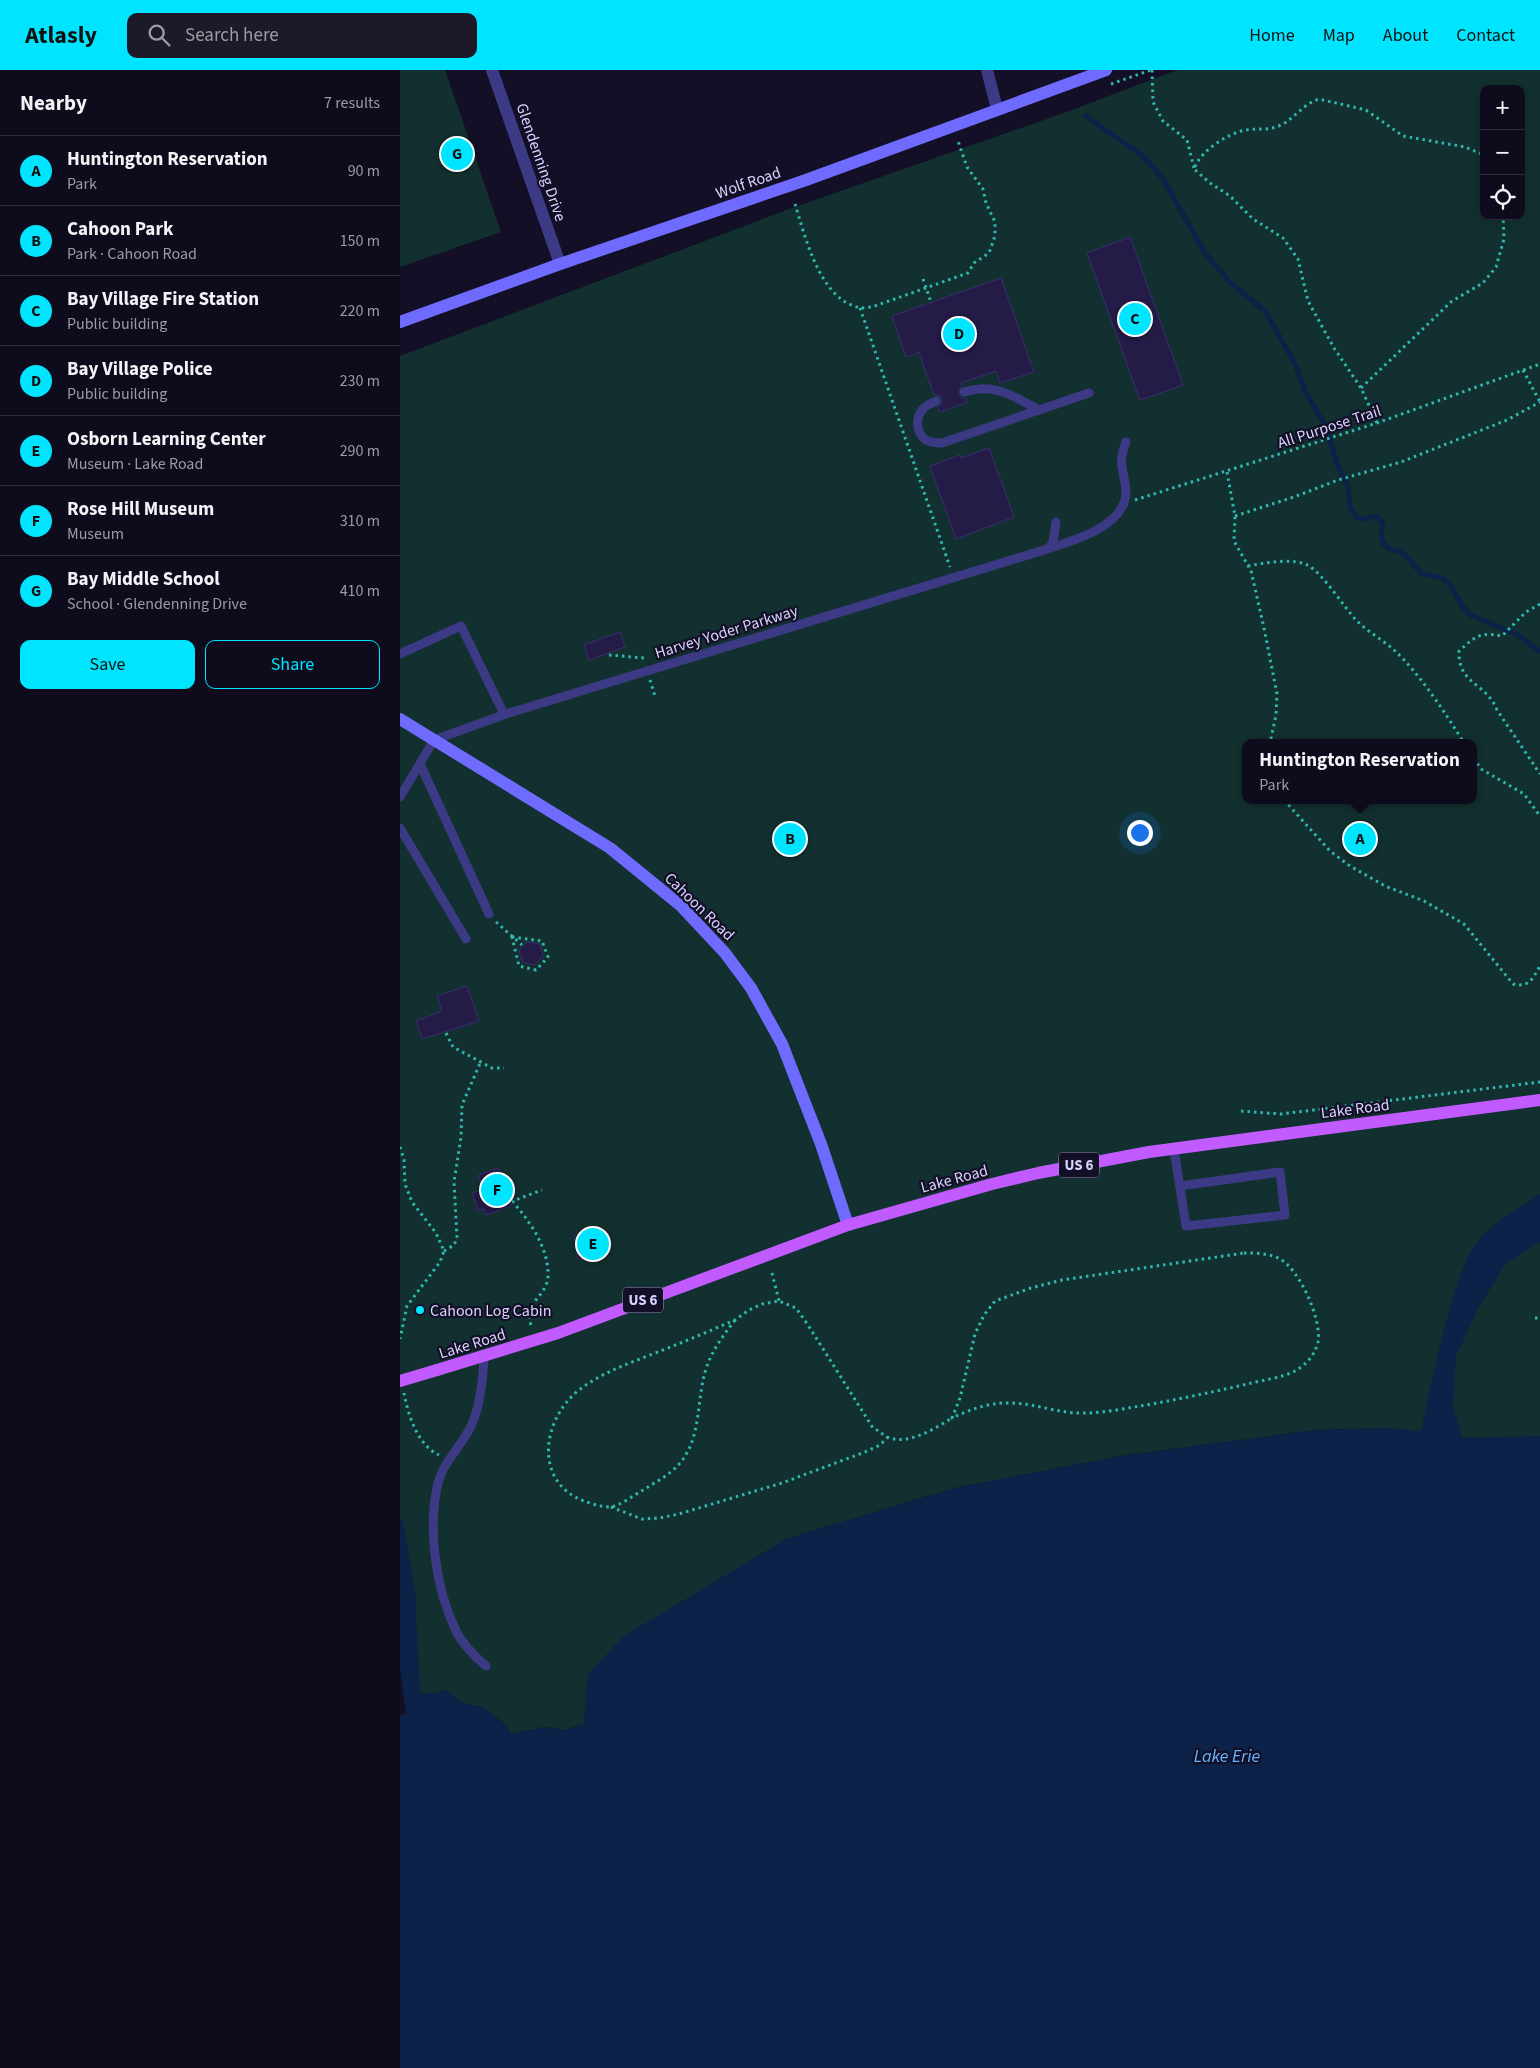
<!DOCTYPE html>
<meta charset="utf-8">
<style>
body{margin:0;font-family:"Source Sans 3",sans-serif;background:#1c1929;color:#f1f3f6}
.controls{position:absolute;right:15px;top:15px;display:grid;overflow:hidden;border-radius:10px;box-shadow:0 2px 12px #0003}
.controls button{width:45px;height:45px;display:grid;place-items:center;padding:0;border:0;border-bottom:1px solid #2e2b3b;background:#0e0b1c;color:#f1f3f6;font:25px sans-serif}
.you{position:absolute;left:739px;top:762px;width:18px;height:18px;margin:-12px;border:4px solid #fff;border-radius:50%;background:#1a73e8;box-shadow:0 0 0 8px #1a73e833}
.badge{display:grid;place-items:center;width:32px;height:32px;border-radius:50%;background:#00e5ff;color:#111;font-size:16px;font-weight:700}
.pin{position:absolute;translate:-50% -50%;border:2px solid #fff;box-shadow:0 1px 5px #0006}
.popup{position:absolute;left:842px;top:669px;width:235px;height:65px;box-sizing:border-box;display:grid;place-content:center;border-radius:10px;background:#0e0b1c;filter:drop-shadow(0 1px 4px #0005);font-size:16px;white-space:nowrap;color:#9b9ba3}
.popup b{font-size:19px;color:#f1f3f6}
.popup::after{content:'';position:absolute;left:50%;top:100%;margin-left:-10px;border:10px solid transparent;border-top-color:#0e0b1c}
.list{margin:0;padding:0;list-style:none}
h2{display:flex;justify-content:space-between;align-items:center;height:65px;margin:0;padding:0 20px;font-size:21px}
h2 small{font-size:16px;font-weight:400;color:#9b9ba3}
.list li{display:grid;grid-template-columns:32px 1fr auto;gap:15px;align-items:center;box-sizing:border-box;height:70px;padding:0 20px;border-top:1px solid #2e2b3b}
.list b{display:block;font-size:19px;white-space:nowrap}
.list p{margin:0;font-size:16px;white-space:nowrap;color:#9b9ba3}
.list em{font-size:16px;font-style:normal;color:#9b9ba3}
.actions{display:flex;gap:10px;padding:15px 20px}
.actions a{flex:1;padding:11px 0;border:1px solid #00e5ff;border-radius:10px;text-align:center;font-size:18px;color:#00e5ff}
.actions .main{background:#00e5ff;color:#111}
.icon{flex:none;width:28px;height:28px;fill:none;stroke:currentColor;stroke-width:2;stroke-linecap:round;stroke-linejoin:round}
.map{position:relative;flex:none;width:1140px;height:1998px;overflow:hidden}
header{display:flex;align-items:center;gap:30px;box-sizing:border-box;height:70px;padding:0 25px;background:#00e5ff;color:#111}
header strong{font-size:24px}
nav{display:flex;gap:28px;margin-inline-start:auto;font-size:18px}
.search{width:350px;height:45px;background:#1c1929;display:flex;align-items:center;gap:12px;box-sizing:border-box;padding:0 18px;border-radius:10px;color:#9b9ba3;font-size:19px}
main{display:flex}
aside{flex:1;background:#0e0b1c}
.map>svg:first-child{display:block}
.green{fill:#12302f;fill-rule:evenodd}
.water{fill:#0c2248}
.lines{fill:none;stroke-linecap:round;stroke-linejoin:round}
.stream{stroke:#0c2248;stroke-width:5}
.building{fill:#241b47;stroke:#3b2d73}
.path{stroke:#2fb8b0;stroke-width:3;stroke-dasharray:2.5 4;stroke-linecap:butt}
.lane{stroke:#3d3a85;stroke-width:9}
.street{stroke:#3d3a85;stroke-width:12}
.secondary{stroke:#6f6bff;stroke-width:12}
.primary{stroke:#c25bff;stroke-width:12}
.primary-bridge{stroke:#c25bff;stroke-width:12}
.poi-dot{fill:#00e5ff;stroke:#130f26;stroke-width:2}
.labels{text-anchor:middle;stroke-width:4.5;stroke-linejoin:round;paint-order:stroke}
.shield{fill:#130f26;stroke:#9e99be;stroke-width:1}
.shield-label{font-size:15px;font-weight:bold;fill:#d9d4ff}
.street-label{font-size:16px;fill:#d9d4ff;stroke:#130f26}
.poi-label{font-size:16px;fill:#d9d4ff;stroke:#130f26;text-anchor:start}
.water-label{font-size:18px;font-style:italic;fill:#62b6ff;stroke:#130f26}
</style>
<header>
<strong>Atlasly</strong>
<div class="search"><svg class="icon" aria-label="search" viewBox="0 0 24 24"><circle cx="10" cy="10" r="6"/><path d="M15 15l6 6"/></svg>Search here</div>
<nav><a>Home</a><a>Map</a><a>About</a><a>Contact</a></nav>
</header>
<main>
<aside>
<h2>Nearby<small>7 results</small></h2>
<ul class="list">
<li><span class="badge">A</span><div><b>Huntington Reservation</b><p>Park</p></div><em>90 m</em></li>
<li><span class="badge">B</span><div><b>Cahoon Park</b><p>Park · Cahoon Road</p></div><em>150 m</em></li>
<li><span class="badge">C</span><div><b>Bay Village Fire Station</b><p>Public building</p></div><em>220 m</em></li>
<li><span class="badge">D</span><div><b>Bay Village Police</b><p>Public building</p></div><em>230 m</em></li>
<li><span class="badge">E</span><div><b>Osborn Learning Center</b><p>Museum · Lake Road</p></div><em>290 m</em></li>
<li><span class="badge">F</span><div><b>Rose Hill Museum</b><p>Museum</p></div><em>310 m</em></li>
<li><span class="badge">G</span><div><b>Bay Middle School</b><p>School · Glendenning Drive</p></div><em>410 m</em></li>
</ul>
<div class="actions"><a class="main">Save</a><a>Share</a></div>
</aside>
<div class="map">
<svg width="1140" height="1998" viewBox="0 0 1140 1998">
<rect width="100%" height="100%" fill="#130f26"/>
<!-- green -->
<g class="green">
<path d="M0 0H45L101 162 0 197Z"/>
<path d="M777 0H1140V1440L988 1358 917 1360 727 1385 555 1418 386 1469 188 1604 184 1654 164 1660 144 1657 112 1664 106 1655 82 1637 62 1633 46 1620 36 1623H20L0 1567V286L392 138 664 43ZM1084 19H1121V146H1084ZM846 673H1074V730H846Z"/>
</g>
<!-- water -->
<path class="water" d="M1140 1124V1172L1105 1195 1079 1237 1056 1286 1053 1336 1062 1368 1140 1366V1998H0V1645L6 1643 0 1599V1447L3 1453 15 1520 20 1623H36L46 1620 62 1633 82 1637 106 1655 112 1664 144 1657 164 1660 184 1654 188 1604 224 1566 386 1469 555 1418 727 1385 917 1360 988 1358 1021 1361C1029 1320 1038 1281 1049 1241 1055 1221 1061 1198 1072 1180 1087 1155 1116 1140 1140 1124Z"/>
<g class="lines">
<!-- stream -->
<path class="stream" d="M686 46 744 87 763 109 805 183 829 211 866 242 895 294 907 325 926 356 936 391 948 417 950 437 956 447 966 449 975 446 983 453 981 467 984 474 990 479 1002 482 1022 504 1043 508 1051 516 1062 536 1070 545 1118 565 1140 581"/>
</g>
<!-- building -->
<g class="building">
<path d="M730 167 783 315 740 330 687 183Z"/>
<path d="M601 208 634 302 600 313 596 301 561 313 562 316 558 320V324L562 328H566L568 332 539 342 538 337 542 334V328L539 325H534L519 282 506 287 492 246Z"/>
<path d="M589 378 614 447 556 469 530 396 560 385 561 388Z"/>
<path d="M220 562 225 577 189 590 184 575Z"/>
<path d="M127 872 140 874 143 886 134 895 123 892 119 881Z"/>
<path d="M67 916 79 951 22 969 16 951 42 941 37 926Z"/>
<path d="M98 1098 111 1136 86 1145 84 1139 78 1141 72 1123 83 1120 78 1105Z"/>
<path d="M203 1163 206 1185 178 1189 174 1167Z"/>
</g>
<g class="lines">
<!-- path -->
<g class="path">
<path d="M752 0 753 32 763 51 787 70 794 98"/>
<path d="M711 14 751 0"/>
<path d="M395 134C405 166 419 227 457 237 461 239 467 237 472 237L568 203 574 193 589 183 595 166V152L586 133 583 119 567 97 558 71"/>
<path d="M523 209 531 232"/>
<path d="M460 238 550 497"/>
<path d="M1123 300 1140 332"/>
<path d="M961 318 1052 231 1083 213 1096 197 1104 169 1103 146"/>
<path d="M977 353 961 318 934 278 908 231 898 189 883 168 853 149 830 126 810 113 794 99C800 81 828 63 846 60 858 58 869 61 881 55 895 48 903 34 919 29L966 40 1003 66 1065 77 1084 85"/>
<path d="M827 402 835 446 834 471 851 501 864 558 877 624 876 645 870 673"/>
<path d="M735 430 977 353 1140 294"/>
<path d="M835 446 894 427 938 410 1001 392 1107 350 1140 332"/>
<path d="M848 496C864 493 894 487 909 496 924 505 943 536 956 550 968 562 983 570 995 581 1020 604 1046 644 1064 673"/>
<path d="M1140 534 1126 542 1102 566C1079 562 1076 566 1059 581 1058 615 1086 612 1097 640L1140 704"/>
<path d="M209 585 244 588V590"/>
<path d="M250 610 255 626"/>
<path d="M1074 688 1081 699 1124 724 1140 746"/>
<path d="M884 730 930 781 950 796 985 816 1024 831 1064 854 1113 914C1129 918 1133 908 1140 896"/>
<path d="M96 852 122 875"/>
<path d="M112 867 142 871 148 887 136 900 119 896Z"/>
<path d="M46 963 53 977 92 998H104"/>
<path d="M841 1041 881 1044 1140 1012"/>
<path d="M0 1077 4 1090 5 1114 12 1132 36 1163 44 1181 40 1192 7 1236 0 1269"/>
<path d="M44 1181 54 1175 57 1168 54 1112 61 1067 62 1035 81 991"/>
<path d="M844 1183C856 1183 869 1183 880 1189 900 1200 922 1250 918 1272 915 1285 906 1295 895 1301 882 1308 862 1310 848 1314 812 1322 776 1330 740 1336 722 1339 703 1343 684 1343 659 1344 635 1333 610 1333 590 1332 569 1340 552 1348L560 1328 575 1264 584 1245 595 1231 631 1218 662 1210Z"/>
<path d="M372 1203 379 1231"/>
<path d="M1135 1248H1140"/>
<path d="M335 1250C323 1266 312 1280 306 1299 296 1330 302 1367 280 1393 271 1404 256 1412 243 1420 234 1425 220 1436 210 1437 201 1437 192 1434 184 1431 133 1412 142 1349 179 1320 201 1303 225 1295 250 1285 279 1274 307 1262 335 1250L349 1240 362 1234 379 1231 396 1238 408 1255 473 1358C478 1360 482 1364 487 1367 508 1376 534 1359 552 1348"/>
<path d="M131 1255C123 1232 146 1228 148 1207 149 1187 139 1166 127 1150 123 1143 117 1138 113 1131L142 1120"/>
<path d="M4 1323C8 1344 17 1375 39 1385"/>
<path d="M211 1437 242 1449 259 1448 279 1444 382 1413 465 1382 480 1375 488 1367"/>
</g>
<!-- lane -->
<g class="lane">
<path d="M564 322C594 312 613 326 639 340"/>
<path d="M536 331C533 333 528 334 525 337 515 345 515 362 526 370 531 373 536 373 542 373L689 323"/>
<path d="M649 478 653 473 656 452"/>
<path d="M0 584 61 556 104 644"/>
<path d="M20 694 89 844"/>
<path d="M0 727 34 670 106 644 628 485C657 475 727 461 726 421 724 399 717 395 726 372"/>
<path d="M0 758 66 869"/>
<path d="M774 1079 786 1156 885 1145 880 1102 780 1116"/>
<path d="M84 1287C83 1309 81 1333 72 1354 63 1375 44 1390 38 1413 27 1459 36 1519 56 1561 63 1575 74 1586 86 1596"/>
</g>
<!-- street -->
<g class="street">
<path d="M92 0 160 194"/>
<path d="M587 0 597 39"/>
</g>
<!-- secondary -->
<g class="secondary">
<path d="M0 252 160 194 406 110 706 0"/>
<path d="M0 649 210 778 280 835 325 883 351 918 382 974 421 1074 448 1155"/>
</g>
<!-- primary -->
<path class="primary" d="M37 1300 158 1263 448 1155 592 1114 638 1103 749 1082 1140 1030"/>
<!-- primary-bridge -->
<path class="primary-bridge" d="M0 1311 37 1300"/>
</g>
<!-- markers -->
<circle class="poi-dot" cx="20" cy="1240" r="5"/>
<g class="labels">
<!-- shield labels -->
<g class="shield">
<rect x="659" y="1082.5" width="40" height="25" rx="4"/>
<rect x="223" y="1217.5" width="40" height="25" rx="4"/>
</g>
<g class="shield-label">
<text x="679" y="1100">US 6</text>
<text x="243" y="1235">US 6</text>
</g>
<!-- street labels -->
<g class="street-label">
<text transform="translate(142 92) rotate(71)" y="6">Glendenning Drive</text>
<text transform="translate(348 112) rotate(-19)" y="6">Wolf Road</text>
<text transform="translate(929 356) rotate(-18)" y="6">All Purpose Trail</text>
<text transform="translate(326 561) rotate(-17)" y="6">Harvey Yoder Parkway</text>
<text transform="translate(300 836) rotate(44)" y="6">Cahoon Road</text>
<text transform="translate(955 1038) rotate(-7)" y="6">Lake Road</text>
<text transform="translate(554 1108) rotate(-15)" y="6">Lake Road</text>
<text transform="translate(72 1273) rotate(-17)" y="6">Lake Road</text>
</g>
<!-- poi labels -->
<g class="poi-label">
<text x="30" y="1246">Cahoon Log Cabin</text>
</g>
<!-- water labels -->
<g class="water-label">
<text x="827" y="1692">Lake Erie</text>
</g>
</g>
</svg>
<div class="controls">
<button>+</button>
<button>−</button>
<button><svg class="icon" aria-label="locate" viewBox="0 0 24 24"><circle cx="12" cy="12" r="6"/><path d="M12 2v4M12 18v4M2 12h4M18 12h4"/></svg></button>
</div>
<div class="you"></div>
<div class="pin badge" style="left:960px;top:769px">A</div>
<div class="popup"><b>Huntington Reservation</b>Park</div>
<div class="pin badge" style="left:390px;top:769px">B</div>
<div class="pin badge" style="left:735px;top:249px">C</div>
<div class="pin badge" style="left:559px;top:264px">D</div>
<div class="pin badge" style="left:193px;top:1174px">E</div>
<div class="pin badge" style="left:97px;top:1120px">F</div>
<div class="pin badge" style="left:57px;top:84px">G</div>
</div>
</main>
